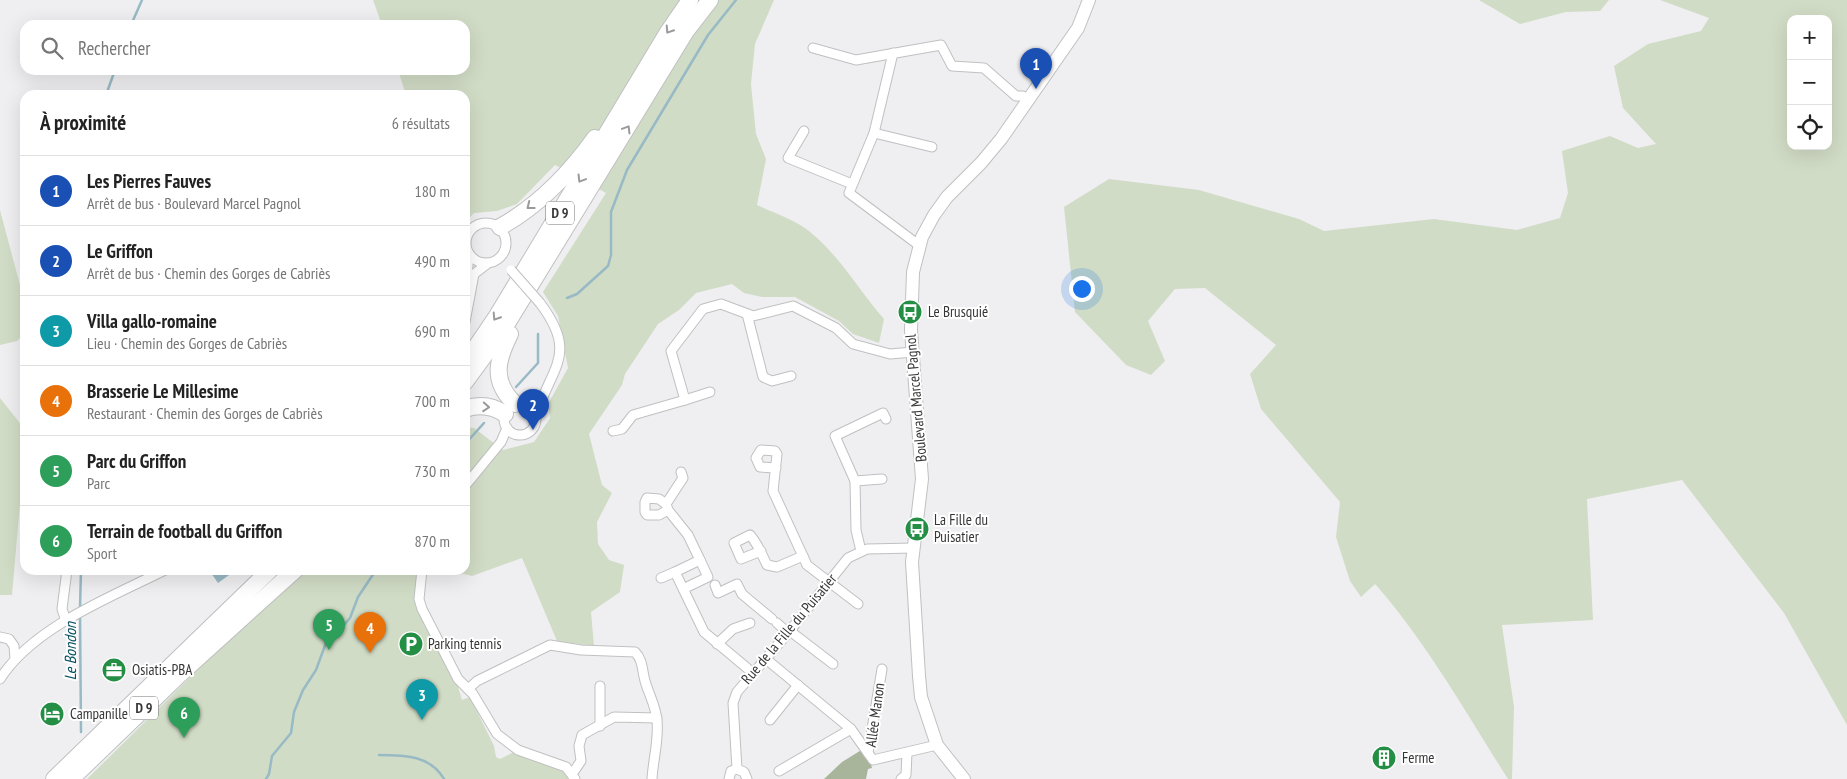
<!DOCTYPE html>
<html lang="fr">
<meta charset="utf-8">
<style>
body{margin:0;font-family:"PT Sans Narrow",sans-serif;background:#f2f2f2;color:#222}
.controls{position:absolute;right:15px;top:15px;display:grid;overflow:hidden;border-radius:10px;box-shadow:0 5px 20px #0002}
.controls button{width:45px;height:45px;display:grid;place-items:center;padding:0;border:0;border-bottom:1px solid #e0e0e0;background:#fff;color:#222;font:25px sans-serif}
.you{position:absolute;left:1081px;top:288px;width:18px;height:18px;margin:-12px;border:4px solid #fff;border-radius:50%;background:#1a73e8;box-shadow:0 0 0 8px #1a73e833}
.badge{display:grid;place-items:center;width:32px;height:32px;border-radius:50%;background:#2563eb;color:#fff;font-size:16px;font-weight:700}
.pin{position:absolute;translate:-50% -41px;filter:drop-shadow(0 1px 2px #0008)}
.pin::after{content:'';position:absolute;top:26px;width:18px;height:15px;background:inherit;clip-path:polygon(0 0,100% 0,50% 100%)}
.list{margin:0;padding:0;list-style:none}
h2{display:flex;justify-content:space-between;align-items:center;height:65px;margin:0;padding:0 20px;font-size:21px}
h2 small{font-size:16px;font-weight:400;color:#767676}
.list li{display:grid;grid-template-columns:32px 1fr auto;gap:15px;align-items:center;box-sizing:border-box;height:70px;padding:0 20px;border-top:1px solid #e0e0e0}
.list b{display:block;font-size:19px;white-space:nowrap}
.list p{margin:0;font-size:16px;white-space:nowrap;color:#767676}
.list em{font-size:16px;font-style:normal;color:#767676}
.icon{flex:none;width:28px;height:28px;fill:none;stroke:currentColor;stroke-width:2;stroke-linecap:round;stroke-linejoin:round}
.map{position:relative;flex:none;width:1847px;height:779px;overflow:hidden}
.search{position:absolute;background:#fff;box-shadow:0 5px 20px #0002;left:20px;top:20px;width:450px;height:55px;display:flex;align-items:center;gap:12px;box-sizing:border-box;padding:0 18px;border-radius:15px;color:#767676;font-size:19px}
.panel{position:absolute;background:#fff;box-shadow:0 5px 20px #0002;left:20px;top:90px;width:450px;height:485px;border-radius:15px}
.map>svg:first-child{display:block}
.green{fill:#d1dcc6;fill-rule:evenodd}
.forest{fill:#a8b59b}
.water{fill:#98bac5}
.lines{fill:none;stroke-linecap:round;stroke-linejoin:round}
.stream{stroke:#98bac5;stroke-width:2.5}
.street-casing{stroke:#bfc0c1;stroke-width:11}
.secondary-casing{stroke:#bfc0c1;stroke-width:14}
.highway-casing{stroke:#bfc0c1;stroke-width:18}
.street{stroke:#fff;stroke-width:9}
.secondary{stroke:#fff;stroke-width:12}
.highway{stroke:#fff;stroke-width:16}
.street-bridge-casing{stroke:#bfc0c1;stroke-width:11;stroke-linecap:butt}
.street-bridge{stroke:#fff;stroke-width:9}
.oneway{stroke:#9a9a9b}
.labels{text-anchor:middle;stroke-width:4;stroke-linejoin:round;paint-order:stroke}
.shield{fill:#fff;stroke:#727273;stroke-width:1}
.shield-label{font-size:14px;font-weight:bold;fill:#363637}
.poi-label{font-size:15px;fill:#363637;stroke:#fff;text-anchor:start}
.street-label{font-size:15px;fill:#363637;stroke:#fff}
.water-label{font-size:16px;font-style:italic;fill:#065062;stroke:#fff}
</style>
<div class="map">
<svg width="1847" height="779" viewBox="0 0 1847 779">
<rect width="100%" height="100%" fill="#efeff1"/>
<!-- green -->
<g class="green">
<path d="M373 0H774L755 44 751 84 756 134 766 159 757 205C774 213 795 220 809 231 840 256 858 289 884 319L879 343 853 334 839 321 795 297H762L744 293 732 284 696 293 679 310 658 324 625 374 622 385 589 434 602 485 612 493 597 522 598 544 609 560 624 565 620 592 591 612 594 646 557 641 522 558 472 576 457 572 465 570V427L474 428 503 450 534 442 550 418 548 404 568 368 558 316 543 292 606 193 555 165 517 204 497 211 474 213 465 222V95H406L398 70H465V25H382Z"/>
<path d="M1479 0H1609L1600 11 1566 12 1520 24Z"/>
<path d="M1660 0H1847V725L1784 613 1682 480 1587 499 1593 620 1502 625 1514 707 1512 779H1508C1466 713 1427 643 1375 584L1361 597 1350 581 1336 537 1340 502 1261 409 1250 374 1276 345 1205 288 1175 289 1148 321 1165 361 1151 375 1126 365 1075 312 1064 207 1109 179 1199 190 1299 219 1324 231 1434 219 1517 230 1560 218 1568 193 1562 151 1610 136 1638 148 1656 144 1623 108 1614 66 1648 44 1701 31 1709 18ZM1791 19H1828V146H1791Z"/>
<path d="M0 210 25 304V333L17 341 0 345Z"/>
<path d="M0 398 23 427 22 481 12 595H0Z"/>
<path d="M303 570H419L415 597 456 680 462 700 470 697 494 746 496 757 500 759 514 752 556 766 572 779H87L248 620Z"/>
</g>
<!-- forest -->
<path class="forest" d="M863 749 868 754 872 768 868 769 866 779H824L842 762Z"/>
<!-- water -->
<path class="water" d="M209 570H236L218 583Z"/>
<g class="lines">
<!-- stream -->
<g class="stream">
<path d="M131 25 142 0"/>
<path d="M106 95 115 70"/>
<path d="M567 298 577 294 608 266 611 255V212L627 170 708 35 736 0"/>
<path d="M516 387 538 363V334"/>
<path d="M465 444 484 423"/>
<path d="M80 608 81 570"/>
<path d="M80 614 81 732"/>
<path d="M379 755C404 755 430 755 444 779"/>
<path d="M266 779 269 774 272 756 291 733 294 712 303 690 316 670 327 640 334 631 344 625 350 618 358 597 376 570"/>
</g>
<defs>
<g id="street">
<path d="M813 48 856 60 941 45 952 66 984 68 1016 96H1023L1028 100"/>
<path d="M893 53 874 133 849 193 920 246"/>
<path d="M804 131 788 158 852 184"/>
<path d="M874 133 932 147"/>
<circle cx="486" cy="243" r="20"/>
<path d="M466 286 469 254"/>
<path d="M747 314 763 377 772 381 791 376"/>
<path d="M465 322 474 274 487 264"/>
<path d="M685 400 710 392"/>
<circle cx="520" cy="419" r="16"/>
<path d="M536 416C551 366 579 355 540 303"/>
<path d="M613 431 622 429 633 415 685 400 671 351 703 309 721 304 753 316 793 306 836 328 853 344 890 354 913 352"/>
<path d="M776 468 760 467 756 458 761 450 775 451 777 454 773 491 807 565 858 604"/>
<path d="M681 472 683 478 666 504 668 510 688 535 700 560"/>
<path d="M855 481 835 436 883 413 886 419"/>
<path d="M465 486 501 442 507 428"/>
<path d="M666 504 659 499 647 498 645 502V512L647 515H659L668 510"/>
<path d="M761 551 741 559 734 543 750 535C758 544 762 555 767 565L777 567 803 556"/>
<path d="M861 551 856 530 855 481 882 479"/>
<path d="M422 570 419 599 422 609 458 679 473 694 497 734 518 750 566 767 575 779"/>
<path d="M661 578 675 572"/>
<path d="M715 585 718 593 737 584 742 594 772 619"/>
<path d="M683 589 708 577 700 560 675 572 704 632 753 673"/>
<path d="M66 621 62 609 67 570"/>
<path d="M777 623 788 633"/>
<path d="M790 631 833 664"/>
<path d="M0 637 9 639 14 646 15 659"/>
<path d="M717 644 733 629 750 623"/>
<path d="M766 659 851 729 779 771"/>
<path d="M882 669 868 753 873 760 937 745"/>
<path d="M0 679C33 627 111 597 165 570"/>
<path d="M600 686V726"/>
<path d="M468 689 477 681 550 645 581 650 635 652C643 660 642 670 645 681 649 695 656 706 657 721 659 740 653 760 652 779"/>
<path d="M770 720 798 685"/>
<path d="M851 729 868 753"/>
<path d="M737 769 733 703 737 692 788 633 848 558 867 549 914 548"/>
<path d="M572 774 581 761 579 746 582 735 614 717 657 718"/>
<path d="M729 779 731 771 737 769 744 772 747 779"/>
<path d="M901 779 906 775 907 753"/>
</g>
<path id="secondary" d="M964 779 937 745 921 697 919 676 912 562 922 479 911 330 913 272 922 237 934 215 947 197 981 163 1001 139 1078 28 1089 0"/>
<g id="highway">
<path d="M500 227C538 206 570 173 595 138"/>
<path d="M510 334C497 360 491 381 515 404"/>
<path d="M465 363 497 316 668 32 690 0"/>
<path d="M465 382 503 330 686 31 710 0"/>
<path d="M465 409C479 404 493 406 505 414"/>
<path d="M54 779 270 570"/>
<path d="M71 779 180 674 295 570"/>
</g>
</defs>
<!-- street casing -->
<use href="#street" class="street-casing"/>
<!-- secondary casing -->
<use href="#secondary" class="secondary-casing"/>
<!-- highway casing -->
<use href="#highway" class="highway-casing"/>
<!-- street -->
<use href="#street" class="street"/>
<!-- secondary -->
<use href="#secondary" class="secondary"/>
<!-- highway -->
<use href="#highway" class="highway"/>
<defs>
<path id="street-bridge" d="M511 270 540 303"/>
</defs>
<!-- street-bridge casing -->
<use href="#street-bridge" class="street-bridge-casing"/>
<!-- street-bridge -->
<use href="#street-bridge" class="street-bridge"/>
</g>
<!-- one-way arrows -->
<defs><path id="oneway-chevron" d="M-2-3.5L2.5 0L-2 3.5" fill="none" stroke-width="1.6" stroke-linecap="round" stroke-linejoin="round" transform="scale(1.25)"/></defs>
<g class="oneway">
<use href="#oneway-chevron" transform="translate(669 30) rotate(123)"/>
<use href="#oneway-chevron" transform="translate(627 129) rotate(-59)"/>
<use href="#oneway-chevron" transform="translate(581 179) rotate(121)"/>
<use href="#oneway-chevron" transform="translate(530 206) rotate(142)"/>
<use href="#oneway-chevron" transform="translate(496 317) rotate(123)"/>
<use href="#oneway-chevron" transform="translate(486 407) rotate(4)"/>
</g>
<!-- icons -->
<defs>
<symbol id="bus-disc" viewBox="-11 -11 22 22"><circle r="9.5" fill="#248e45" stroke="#fff"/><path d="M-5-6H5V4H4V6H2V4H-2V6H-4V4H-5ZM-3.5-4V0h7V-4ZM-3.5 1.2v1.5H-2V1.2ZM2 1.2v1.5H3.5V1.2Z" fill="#fff"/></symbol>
<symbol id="parking-disc" viewBox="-11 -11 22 22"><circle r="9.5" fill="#248e45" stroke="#fff"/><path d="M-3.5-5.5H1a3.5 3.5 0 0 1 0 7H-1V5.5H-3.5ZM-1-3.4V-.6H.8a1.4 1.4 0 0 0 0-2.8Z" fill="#fff"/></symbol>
<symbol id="office-disc" viewBox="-11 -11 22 22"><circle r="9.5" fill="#248e45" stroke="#fff"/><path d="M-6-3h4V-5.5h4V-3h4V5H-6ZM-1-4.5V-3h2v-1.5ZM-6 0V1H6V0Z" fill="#fff"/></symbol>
<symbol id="hotel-disc" viewBox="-11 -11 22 22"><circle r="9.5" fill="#248e45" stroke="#fff"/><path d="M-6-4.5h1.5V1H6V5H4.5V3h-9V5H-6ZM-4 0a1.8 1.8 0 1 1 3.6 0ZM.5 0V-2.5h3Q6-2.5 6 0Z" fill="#fff"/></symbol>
<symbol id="building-disc" viewBox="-11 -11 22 22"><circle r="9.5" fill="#248e45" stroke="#fff"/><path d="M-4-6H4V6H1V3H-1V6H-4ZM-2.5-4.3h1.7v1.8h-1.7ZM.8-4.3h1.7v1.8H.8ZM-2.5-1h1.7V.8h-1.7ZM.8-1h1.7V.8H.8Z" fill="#fff"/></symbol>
</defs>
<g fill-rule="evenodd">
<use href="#bus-disc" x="896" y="298" width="28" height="28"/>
<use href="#bus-disc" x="903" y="515" width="28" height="28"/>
<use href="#parking-disc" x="397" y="630" width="28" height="28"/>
<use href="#office-disc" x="100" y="656" width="28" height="28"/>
<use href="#hotel-disc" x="38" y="700" width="28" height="28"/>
<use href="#building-disc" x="1370" y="744" width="28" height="28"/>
</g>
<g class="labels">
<!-- shield labels -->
<g class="shield">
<rect x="546" y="201.5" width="28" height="23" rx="4"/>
<rect x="130" y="696.5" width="28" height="23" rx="4"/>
</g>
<g class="shield-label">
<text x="560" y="218">D 9</text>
<text x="144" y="713">D 9</text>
</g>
<!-- poi labels -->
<g class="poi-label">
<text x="928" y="317">Le Brusquié</text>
<text x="934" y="525">La Fille du<tspan x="934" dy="17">Puisatier</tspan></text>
<text x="428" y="649">Parking tennis</text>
<text x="132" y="675">Osiatis-PBA</text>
<text x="70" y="719">Campanille</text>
<text x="1402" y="763">Ferme</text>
</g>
<!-- street labels -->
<g class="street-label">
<text transform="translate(916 398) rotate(-95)" y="5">Boulevard Marcel Pagnol</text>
<text transform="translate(789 629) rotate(-50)" y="5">Rue de la Fille du Puisatier</text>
<text transform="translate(875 715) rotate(-82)" y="5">Allée Manon</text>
</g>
<!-- water labels -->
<g class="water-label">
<text transform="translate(70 651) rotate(-90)" y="6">Le Bondon</text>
</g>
</g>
</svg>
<div class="controls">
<button>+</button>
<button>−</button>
<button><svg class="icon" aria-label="locate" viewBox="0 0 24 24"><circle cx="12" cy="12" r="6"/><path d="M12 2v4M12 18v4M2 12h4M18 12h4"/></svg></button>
</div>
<div class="you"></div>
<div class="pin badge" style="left:1036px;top:89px;background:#1a4fb4">1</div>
<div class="pin badge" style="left:533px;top:430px;background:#1a4fb4">2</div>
<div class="pin badge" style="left:422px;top:720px;background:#0f9aa8">3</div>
<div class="pin badge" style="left:370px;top:653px;background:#e8710a">4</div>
<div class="pin badge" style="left:329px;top:650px;background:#2e9e5b">5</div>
<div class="pin badge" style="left:184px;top:738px;background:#2e9e5b">6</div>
<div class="search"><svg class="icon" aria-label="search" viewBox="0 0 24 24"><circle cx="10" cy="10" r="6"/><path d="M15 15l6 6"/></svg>Rechercher</div>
<section class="panel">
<h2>À proximité<small>6 résultats</small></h2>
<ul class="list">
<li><span class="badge" style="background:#1a4fb4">1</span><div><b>Les Pierres Fauves</b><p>Arrêt de bus · Boulevard Marcel Pagnol</p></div><em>180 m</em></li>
<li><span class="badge" style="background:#1a4fb4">2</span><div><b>Le Griffon</b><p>Arrêt de bus · Chemin des Gorges de Cabriès</p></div><em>490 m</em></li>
<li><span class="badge" style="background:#0f9aa8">3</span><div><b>Villa gallo-romaine</b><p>Lieu · Chemin des Gorges de Cabriès</p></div><em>690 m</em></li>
<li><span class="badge" style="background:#e8710a">4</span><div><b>Brasserie Le Millesime</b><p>Restaurant · Chemin des Gorges de Cabriès</p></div><em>700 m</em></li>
<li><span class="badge" style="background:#2e9e5b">5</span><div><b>Parc du Griffon</b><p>Parc</p></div><em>730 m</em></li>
<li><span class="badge" style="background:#2e9e5b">6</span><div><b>Terrain de football du Griffon</b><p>Sport</p></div><em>870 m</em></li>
</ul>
</section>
</div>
